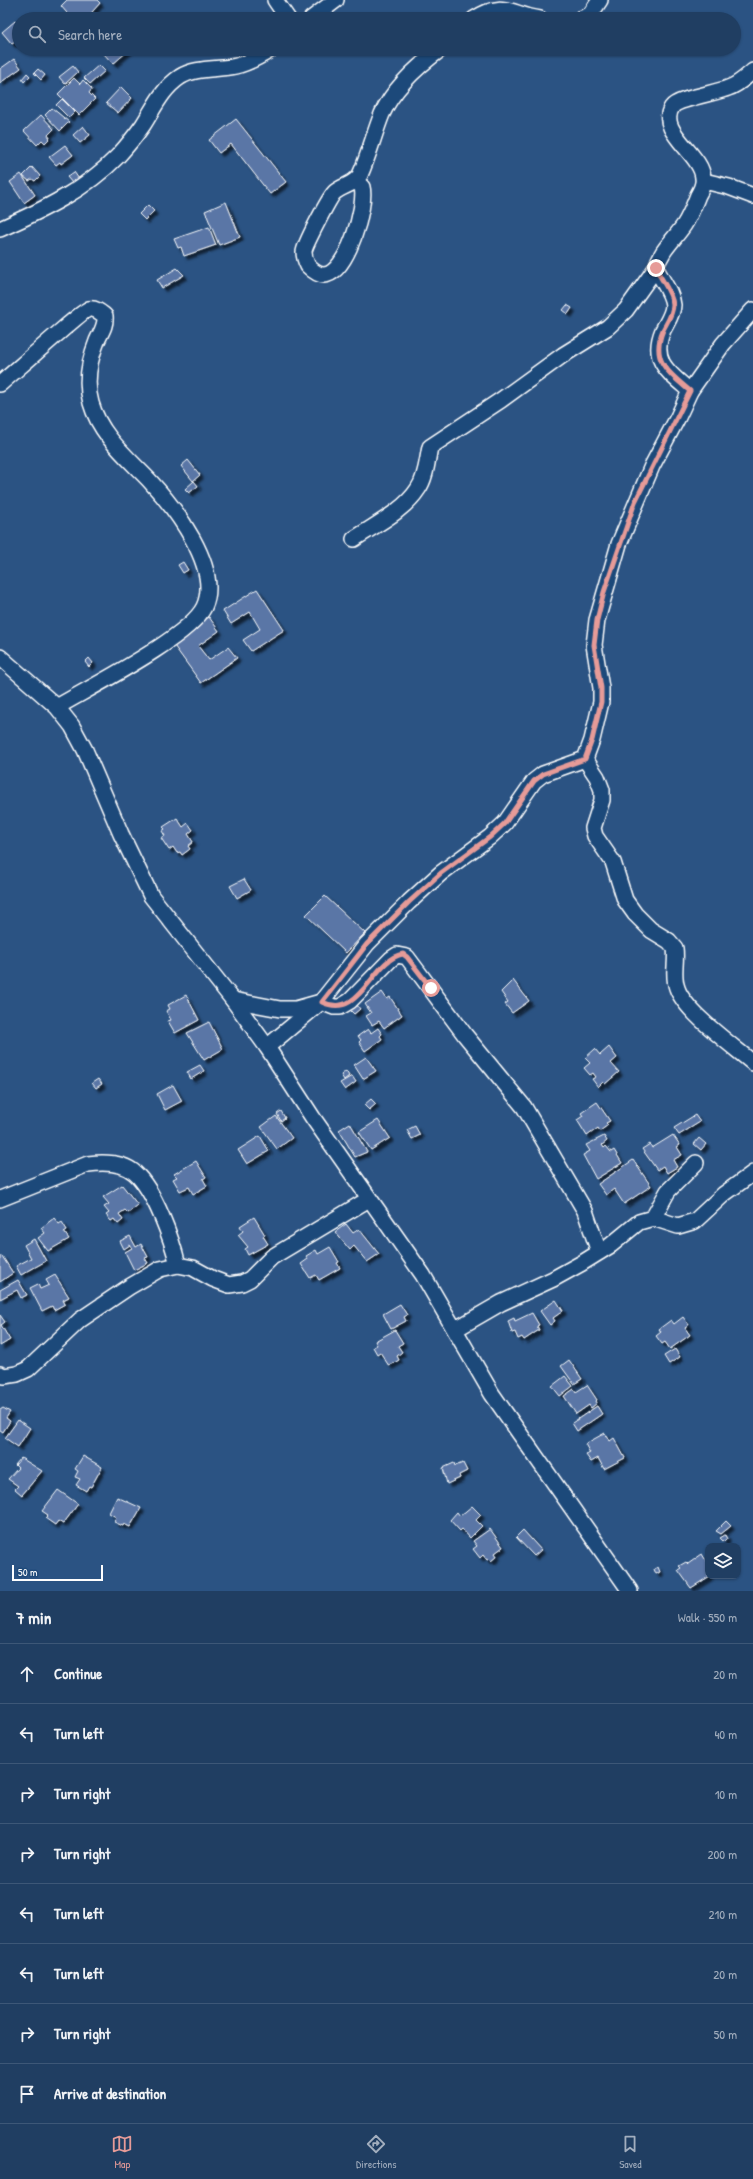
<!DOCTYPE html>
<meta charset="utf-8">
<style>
body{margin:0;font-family:"Patrick Hand",sans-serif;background:#2d496b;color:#f1f3f6}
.controls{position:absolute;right:12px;bottom:12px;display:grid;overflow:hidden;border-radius:8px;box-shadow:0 1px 3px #0004}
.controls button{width:36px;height:36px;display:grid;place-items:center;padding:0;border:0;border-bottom:1px solid #3d5777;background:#203e62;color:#f1f3f6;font:20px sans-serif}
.scale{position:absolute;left:12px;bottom:10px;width:91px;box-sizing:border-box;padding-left:4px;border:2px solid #fff;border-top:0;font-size:11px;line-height:14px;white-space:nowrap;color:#fff;-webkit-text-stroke:3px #1f4a7a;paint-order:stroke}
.stop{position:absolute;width:12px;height:12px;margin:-9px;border:3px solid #e69b98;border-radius:50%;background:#fff}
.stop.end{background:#e69b98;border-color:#fff;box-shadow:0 1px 4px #0008}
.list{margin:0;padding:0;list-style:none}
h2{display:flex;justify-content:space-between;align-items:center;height:52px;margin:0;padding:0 16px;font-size:17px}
h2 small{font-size:13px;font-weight:400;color:#a2aebe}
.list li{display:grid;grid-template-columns:26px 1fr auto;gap:12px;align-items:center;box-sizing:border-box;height:60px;padding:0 16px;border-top:1px solid #3d5777}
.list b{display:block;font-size:15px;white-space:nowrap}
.list em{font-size:13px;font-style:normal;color:#a2aebe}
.icon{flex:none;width:22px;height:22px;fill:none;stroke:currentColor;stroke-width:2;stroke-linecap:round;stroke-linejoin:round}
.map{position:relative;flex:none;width:753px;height:1591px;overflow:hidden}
.search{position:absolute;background:#203e62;box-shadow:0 1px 3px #0004;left:12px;right:12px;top:12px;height:44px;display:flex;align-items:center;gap:10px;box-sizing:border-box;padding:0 14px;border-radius:22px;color:#a2aebe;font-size:15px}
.sheet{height:532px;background:#203e62}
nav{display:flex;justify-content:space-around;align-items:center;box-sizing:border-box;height:56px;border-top:1px solid #3d5777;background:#203e62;font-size:11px;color:#a2aebe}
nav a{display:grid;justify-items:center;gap:2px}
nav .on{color:#e69b98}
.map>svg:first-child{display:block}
.building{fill:#5a76a6;stroke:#fff;filter:url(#shadow)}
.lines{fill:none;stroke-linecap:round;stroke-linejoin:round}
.minor-casing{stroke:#fff;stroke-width:18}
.minor{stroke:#1f4a7a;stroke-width:15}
.route{stroke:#e69b98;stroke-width:5}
</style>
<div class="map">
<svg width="753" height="1591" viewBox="0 0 753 1591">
<defs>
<filter id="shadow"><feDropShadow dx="3.5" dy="3.5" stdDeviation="1" flood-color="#0009"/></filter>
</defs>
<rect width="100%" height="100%" fill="#2b5383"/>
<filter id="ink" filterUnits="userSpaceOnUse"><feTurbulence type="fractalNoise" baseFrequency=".025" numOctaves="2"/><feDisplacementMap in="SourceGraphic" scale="8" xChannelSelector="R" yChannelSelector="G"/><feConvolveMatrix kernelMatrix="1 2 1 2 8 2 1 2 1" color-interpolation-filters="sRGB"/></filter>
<g filter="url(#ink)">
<!-- building -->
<g class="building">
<path d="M67 0H97L100 3 86 19H72L61 6Z"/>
<path d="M15 21 19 25V39L12 44 2 32Z"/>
<path d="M109 49H128L129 50 113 64 104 54Z"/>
<path d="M14 59 21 68 0 83V69Z"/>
<path d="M99 65 105 71 90 84 84 78Z"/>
<path d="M73 66 78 72 65 84 59 77Z"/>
<path d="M38 69 45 75 41 80 34 73Z"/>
<path d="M27 73 30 76 24 82 22 79Z"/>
<path d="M74 78 80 84 83 80 92 89 89 93 95 99 79 115 58 94Z"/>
<path d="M121 87 132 98 118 113 106 103Z"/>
<path d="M62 99 75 112 69 118 56 105Z"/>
<path d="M52 108 69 122 60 131 45 115Z"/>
<path d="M41 115 54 129 48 135 50 138 45 143 42 140 37 145 24 131Z"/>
<path d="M236 119 286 182 270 194 231 144 219 153 209 140Z"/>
<path d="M83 126 90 135 80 143 73 135Z"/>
<path d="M65 145 73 155 61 164 60 162 56 165 49 157Z"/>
<path d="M32 167 40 176 35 181 32 179 29 181 23 176Z"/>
<path d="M74 172 79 179 73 184 67 177Z"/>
<path d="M21 174 35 195 24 203 10 182Z"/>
<path d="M226 202 240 237 219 245 205 211Z"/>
<path d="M148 205 154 211 145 220 139 214Z"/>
<path d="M209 227 216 245 184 256 181 247 178 248 174 239Z"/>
<path d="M177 268 184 275 162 288 157 280Z"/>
<path d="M567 305 572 308 568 314 563 310Z"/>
<path d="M188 460 200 475 193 481 181 466Z"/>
<path d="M194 481 198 486 189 493 185 489Z"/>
<path d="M183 562 188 570 183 573 178 565Z"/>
<path d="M257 589 284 630 251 651 243 640 260 629 250 612 231 624 223 611Z"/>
<path d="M209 617 219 631 198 646 209 660 228 647 237 658 201 683 172 643Z"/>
<path d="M89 658 93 663 89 667 85 662Z"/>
<path d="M177 818 183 827 188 823 193 830 188 834 193 842 188 846 190 849 182 855 180 852 177 853 173 847 169 850 161 838 165 836 162 831 165 829 163 827Z"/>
<path d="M244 879 251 890 237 898 230 886Z"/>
<path d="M325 896 365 933 346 953 306 915Z"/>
<path d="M513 980 529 1001 512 1013 505 1004 508 1002 501 992Z"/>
<path d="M382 992 387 999 390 997 402 1015 384 1028 379 1021 372 1025 366 1016 371 1013 365 1004Z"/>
<path d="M186 995 199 1020 175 1033 168 1021 171 1020 166 1011 170 1009 168 1005Z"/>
<path d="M356 1004 360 1009 354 1014 350 1010Z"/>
<path d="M209 1022 223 1049 204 1060 187 1033Z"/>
<path d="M378 1028 382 1034 380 1036 382 1039 365 1051 359 1042 361 1040 358 1036 368 1029 371 1033Z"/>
<path d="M609 1047 617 1058 611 1063 619 1072 605 1084 603 1082 598 1087 592 1079 596 1077 593 1073 590 1075 584 1068 590 1063 585 1058 595 1049 600 1055Z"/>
<path d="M366 1057 376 1071 363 1079 354 1065Z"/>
<path d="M200 1065 204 1071 191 1079 187 1072Z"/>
<path d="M346 1071 349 1076 344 1080 341 1075Z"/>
<path d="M352 1076 356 1082 345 1090 340 1083Z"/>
<path d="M98 1079 102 1084 96 1088 92 1083Z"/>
<path d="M173 1085 182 1101 165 1110 157 1094Z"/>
<path d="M371 1099 376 1104 369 1110 364 1105Z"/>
<path d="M597 1102 610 1121 606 1123 608 1125 600 1131 598 1128 587 1136 577 1120 583 1116 581 1113Z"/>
<path d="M281 1111 285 1118 281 1121 277 1114Z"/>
<path d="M695 1115 700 1122 679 1135 674 1128Z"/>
<path d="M276 1116 292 1138 277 1149 261 1127Z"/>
<path d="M378 1120 390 1138 371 1150 359 1132Z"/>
<path d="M350 1123 367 1152 355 1157 339 1130Z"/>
<path d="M415 1126 420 1135 412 1139 407 1130Z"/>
<path d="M673 1135 680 1145 677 1147 682 1155 673 1160 677 1167 667 1173 663 1166 657 1170 642 1149 650 1144 652 1148Z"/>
<path d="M260 1136 269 1151 247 1164 238 1150Z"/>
<path d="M604 1136 607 1141 602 1145 604 1148 606 1146 611 1152 614 1150 622 1163 596 1179 583 1155 590 1151 586 1145Z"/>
<path d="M699 1138 706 1144 701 1150 694 1144Z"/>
<path d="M633 1160 651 1186 624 1204 614 1189 606 1195 598 1184Z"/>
<path d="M196 1161 206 1177 203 1179 207 1186 193 1194 189 1187 180 1191 173 1179 177 1177 174 1174Z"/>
<path d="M122 1185 138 1205 128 1213 125 1210 119 1214 123 1220 118 1224 114 1219 111 1221 106 1215 109 1213 104 1207 109 1204 103 1197Z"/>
<path d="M254 1217 265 1235 263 1236 268 1244 248 1255 245 1249 248 1247 238 1235 243 1231 240 1226Z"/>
<path d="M54 1218 59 1224 62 1222 67 1230 64 1232 69 1239 48 1251 38 1238 45 1233 41 1228Z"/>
<path d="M346 1224 353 1233 359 1229 379 1254 367 1262 354 1246 350 1250 335 1232Z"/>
<path d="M130 1236 136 1247 141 1244 148 1257 145 1258 148 1263 134 1270 125 1252 132 1248 130 1245 124 1249 120 1241Z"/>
<path d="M34 1239 46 1261 21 1275 16 1266 31 1258 24 1245Z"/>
<path d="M330 1247 339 1262 337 1263 340 1268 319 1280 316 1275 310 1278 301 1264 308 1259 306 1256 316 1250 318 1254Z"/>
<path d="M2 1256 13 1273 0 1282V1257Z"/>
<path d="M55 1275 69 1297 63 1300 65 1304 54 1310 52 1306 42 1311 30 1288 38 1284 40 1289 49 1285 46 1280Z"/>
<path d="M18 1280 27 1295 21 1298 17 1290 0 1299V1290Z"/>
<path d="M556 1300 563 1311 553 1318 555 1321 550 1325 540 1311Z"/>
<path d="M400 1304 407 1315 404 1317 406 1321 391 1329 383 1314Z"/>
<path d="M532 1313 539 1325 537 1326 539 1330 524 1340 522 1337 518 1339 515 1332 512 1333 508 1321 514 1318 515 1321Z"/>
<path d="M0 1315 5 1322 1 1325 10 1340 0 1346Z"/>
<path d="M683 1317 689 1325 685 1328 690 1335 670 1349 665 1342 662 1344 656 1336 661 1332 659 1329 671 1320 674 1324Z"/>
<path d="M395 1330 403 1343 398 1346 402 1352 397 1356 399 1360 389 1366 380 1352 377 1354 373 1347 377 1345 375 1341Z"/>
<path d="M675 1349 680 1357 669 1364 664 1356Z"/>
<path d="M569 1360 582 1379 574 1384 561 1366Z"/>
<path d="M565 1376 573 1386 560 1396 552 1386Z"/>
<path d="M587 1385 597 1400 596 1401 597 1403 591 1408 589 1405 576 1414 564 1396 574 1389 576 1392Z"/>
<path d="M597 1406 602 1414 577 1431 572 1423Z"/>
<path d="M3 1408 10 1412 6 1418 10 1421 3 1432 0 1430V1410Z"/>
<path d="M18 1420 30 1428 18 1447 5 1438Z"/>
<path d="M605 1433 610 1441 614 1438 625 1458 604 1469 598 1458 591 1462 586 1455 590 1453 585 1444Z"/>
<path d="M83 1456 102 1467 91 1487 89 1486 86 1491 76 1485 80 1479 75 1477 78 1471 75 1469Z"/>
<path d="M21 1458 42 1471 22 1495 15 1489 18 1486 8 1479 18 1468 15 1465Z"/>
<path d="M454 1463 455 1466 463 1463 467 1471 459 1475 460 1478 447 1484 443 1468Z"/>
<path d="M58 1490 78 1504 63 1524 58 1521 55 1525 45 1518 48 1515 42 1511Z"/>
<path d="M117 1497 141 1508 130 1527 124 1524 123 1526 114 1522 116 1517 109 1513Z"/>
<path d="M472 1506 481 1515 476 1520 482 1526 470 1538 462 1529 460 1531 450 1520 457 1512 460 1516Z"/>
<path d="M726 1521 731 1526 721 1534 716 1531Z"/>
<path d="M490 1529 503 1547 495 1553 497 1556 491 1561 489 1559 487 1560 483 1555 480 1558 473 1549 477 1546 473 1541Z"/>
<path d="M523 1530 541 1550 534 1556 516 1537Z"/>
<path d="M725 1535 727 1539 724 1542 720 1538Z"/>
<path d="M702 1554 708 1564V1576H710L691 1588 678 1570 681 1568 679 1566 686 1562 688 1564Z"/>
<path d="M658 1567 660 1572 656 1574 654 1569Z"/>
</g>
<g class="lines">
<defs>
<g id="minor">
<path d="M275 0 288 19"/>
<path d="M311 19 336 0"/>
<path d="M474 19C504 0 509 14 540 19"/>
<path d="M580 19 590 15 600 0"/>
<path d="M356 181 362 187C367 205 347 274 324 275 318 275 312 270 308 266 306 262 304 257 304 252 304 246 330 196 335 192 344 185 354 185 360 175 369 155 374 134 382 114 394 87 418 66 441 49"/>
<path d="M704 181 729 187 753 196"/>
<path d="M0 229C43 210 85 190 118 156 127 146 136 135 143 125 154 108 162 89 180 77 196 67 218 70 236 66 249 63 261 56 272 49"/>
<path d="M0 384C12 374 83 310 89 309 96 308 100 312 105 316 106 326 101 332 97 341 89 361 85 382 91 403 100 435 127 457 149 480 174 507 222 568 204 607 190 637 89 688 57 707"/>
<path d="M690 391C669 373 650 361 663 330 667 322 673 314 673 305 672 292 661 280 656 268 661 250 673 241 684 225 690 216 694 205 698 195 701 190 704 184 703 178 702 154 656 131 672 107 677 99 716 93 728 88 738 85 746 77 753 71"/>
<path d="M354 539C375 525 404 511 418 489 426 478 427 461 430 447L501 400 563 355 608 327 626 310 656 268"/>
<path d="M0 657 57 707 72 726 85 750 121 834 151 896 233 1000 267 1047 313 1118 423 1275 492 1394 630 1591"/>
<path d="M585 759 597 777 602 790V800L593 828 595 836 613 862 625 900 635 914 651 930 669 941 675 948C677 962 672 975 677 988 685 1012 732 1045 753 1063"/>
<path d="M233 1000 280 1009H296L321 1002 334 1007H340L350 1001 391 959 397 955 407 957 465 1035 524 1107 585 1211 599 1252"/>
<path d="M267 1047 321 1002 367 944 409 902 441 873 490 837 505 823 534 781 543 774 585 759 592 740 601 702V688L594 645 597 620 619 544 652 466 678 417 690 391 723 344 753 310"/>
<path d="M0 1199 88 1164C104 1162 123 1162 135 1173 155 1191 172 1240 178 1265"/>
<path d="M653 1218 668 1191 696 1163"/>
<path d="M456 1329 501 1303 553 1279 582 1263 611 1245 639 1222 653 1218 678 1226 695 1221 724 1194 753 1173"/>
<path d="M0 1374 4 1376 17 1374 28 1369 80 1320 129 1287 160 1269 178 1265 193 1268 213 1279 229 1285 242 1283 250 1279 272 1257 369 1199"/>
</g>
</defs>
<!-- minor casing -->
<use href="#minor" class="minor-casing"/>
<!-- minor -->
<use href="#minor" class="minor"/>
</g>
</g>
<g class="lines" filter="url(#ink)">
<!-- route -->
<path class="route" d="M431 988 407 957 403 954C372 959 361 1021 322 1002L367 944 409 902 441 873 490 837 505 823 534 781 543 774 585 759 592 740 601 702V688L594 645 597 620 604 592 635 502 690 391C669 373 650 361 663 330 667 322 673 314 673 305 672 292 661 280 656 268"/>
</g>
</svg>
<div class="controls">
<button><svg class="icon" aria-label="layers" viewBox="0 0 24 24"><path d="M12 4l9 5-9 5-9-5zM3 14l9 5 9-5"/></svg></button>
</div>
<div class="scale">50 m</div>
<div class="stop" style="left:431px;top:988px"></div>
<div class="stop end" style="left:656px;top:268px"></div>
<div class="search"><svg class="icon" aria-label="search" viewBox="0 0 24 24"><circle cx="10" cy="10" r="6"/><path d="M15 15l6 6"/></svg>Search here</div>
</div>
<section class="sheet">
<h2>7 min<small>Walk · 550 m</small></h2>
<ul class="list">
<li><svg class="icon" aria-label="ahead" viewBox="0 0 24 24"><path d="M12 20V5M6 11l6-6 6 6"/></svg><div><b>Continue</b></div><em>20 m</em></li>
<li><svg class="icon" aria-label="left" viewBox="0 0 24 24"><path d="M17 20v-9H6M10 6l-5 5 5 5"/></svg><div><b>Turn left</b></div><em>40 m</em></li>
<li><svg class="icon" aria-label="right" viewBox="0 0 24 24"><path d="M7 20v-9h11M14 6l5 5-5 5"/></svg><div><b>Turn right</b></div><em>10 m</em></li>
<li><svg class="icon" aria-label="right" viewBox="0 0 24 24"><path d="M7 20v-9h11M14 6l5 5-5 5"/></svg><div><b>Turn right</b></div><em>200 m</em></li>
<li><svg class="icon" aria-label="left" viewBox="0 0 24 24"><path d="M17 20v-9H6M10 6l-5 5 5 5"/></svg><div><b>Turn left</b></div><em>210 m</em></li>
<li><svg class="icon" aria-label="left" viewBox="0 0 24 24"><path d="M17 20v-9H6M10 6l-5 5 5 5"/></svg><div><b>Turn left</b></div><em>20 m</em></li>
<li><svg class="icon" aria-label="right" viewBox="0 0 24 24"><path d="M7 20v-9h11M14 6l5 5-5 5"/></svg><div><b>Turn right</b></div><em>50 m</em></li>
<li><svg class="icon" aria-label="arrive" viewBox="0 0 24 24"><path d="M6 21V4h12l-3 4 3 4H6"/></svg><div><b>Arrive at destination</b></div></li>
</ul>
</section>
<nav>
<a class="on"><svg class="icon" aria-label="map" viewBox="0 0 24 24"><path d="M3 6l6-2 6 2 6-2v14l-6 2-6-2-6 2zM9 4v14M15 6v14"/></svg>Map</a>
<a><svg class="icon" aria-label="directions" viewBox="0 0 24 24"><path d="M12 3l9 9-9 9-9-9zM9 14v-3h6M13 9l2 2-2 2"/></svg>Directions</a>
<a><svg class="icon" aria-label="saved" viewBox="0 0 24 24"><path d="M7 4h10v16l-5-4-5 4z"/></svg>Saved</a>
</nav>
